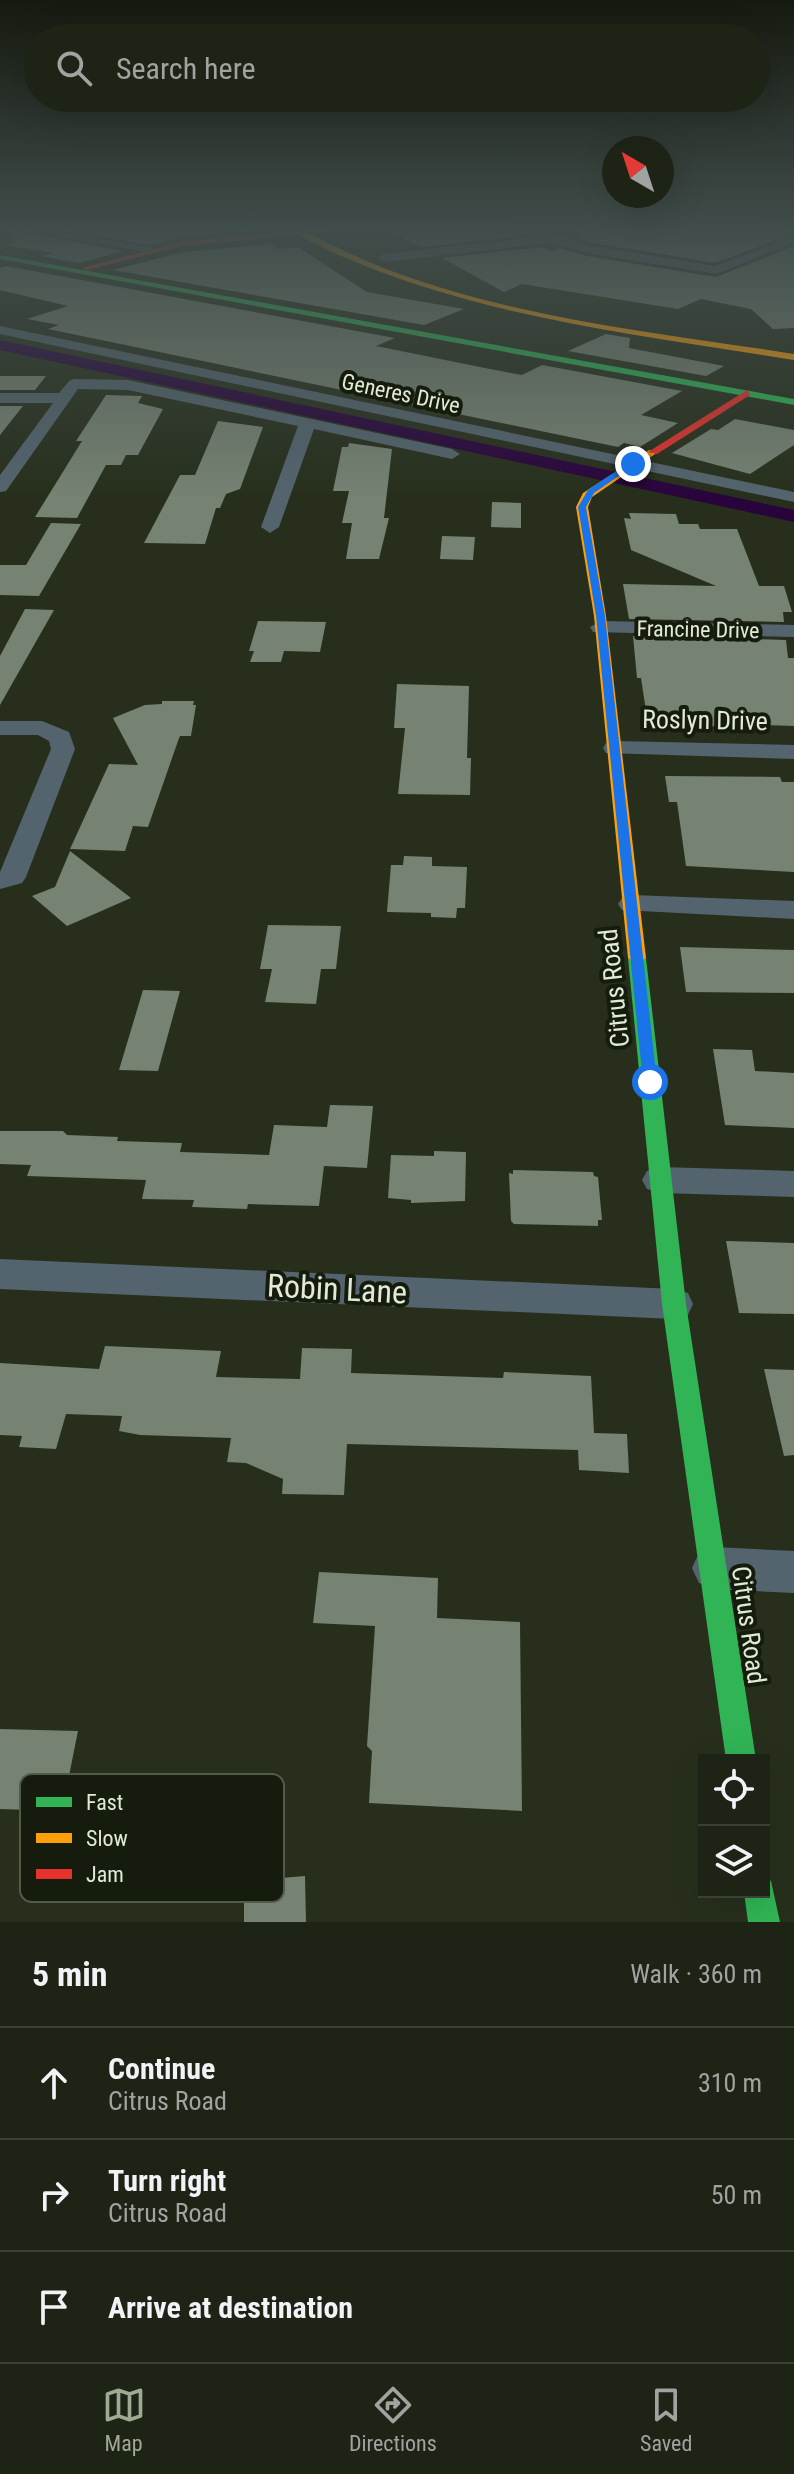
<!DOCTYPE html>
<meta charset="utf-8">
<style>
body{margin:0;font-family:"Roboto Condensed",sans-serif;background:#2a2f22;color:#f1f3f6}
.controls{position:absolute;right:24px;bottom:24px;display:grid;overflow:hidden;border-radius:0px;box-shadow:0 8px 32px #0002}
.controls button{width:72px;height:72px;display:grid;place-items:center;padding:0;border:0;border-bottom:2px solid #3b4034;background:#1d2315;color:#f1f3f6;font:40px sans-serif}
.compass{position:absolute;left:602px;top:136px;width:72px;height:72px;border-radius:50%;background:#1d2315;box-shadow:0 8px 32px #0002;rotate:321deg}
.stop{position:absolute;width:24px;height:24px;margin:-18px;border:6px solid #1a73e8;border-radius:50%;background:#fff}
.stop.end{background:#1a73e8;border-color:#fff;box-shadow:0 2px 8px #0008}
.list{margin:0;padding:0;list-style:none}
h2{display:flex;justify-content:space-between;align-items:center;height:104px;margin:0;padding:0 32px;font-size:34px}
h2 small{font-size:26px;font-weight:400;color:#a0a4a0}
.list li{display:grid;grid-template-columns:52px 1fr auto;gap:24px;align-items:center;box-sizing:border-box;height:112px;padding:0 32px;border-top:2px solid #3b4034}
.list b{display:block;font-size:30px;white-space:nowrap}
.list p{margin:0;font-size:26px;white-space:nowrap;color:#a0a4a0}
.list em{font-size:26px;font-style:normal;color:#a0a4a0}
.icon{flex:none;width:44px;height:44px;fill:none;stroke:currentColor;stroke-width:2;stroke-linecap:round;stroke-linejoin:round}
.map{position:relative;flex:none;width:794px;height:1922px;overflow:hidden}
.search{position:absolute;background:#1d2315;box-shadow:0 8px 32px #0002;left:24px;right:24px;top:24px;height:88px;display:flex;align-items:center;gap:20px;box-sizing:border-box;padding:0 28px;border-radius:44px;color:#a0a4a0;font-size:30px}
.sheet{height:440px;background:#1d2315}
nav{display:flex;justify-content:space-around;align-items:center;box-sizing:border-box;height:112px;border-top:2px solid #3b4034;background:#1d2315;font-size:22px;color:#a0a4a0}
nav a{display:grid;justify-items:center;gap:4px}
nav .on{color:#9fa994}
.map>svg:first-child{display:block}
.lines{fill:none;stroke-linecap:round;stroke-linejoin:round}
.canal{fill:#29043c;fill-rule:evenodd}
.building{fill:#768272}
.street{fill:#54646e;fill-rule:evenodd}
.fast{fill:#30b455;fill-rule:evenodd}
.slow{fill:#ff9f0a;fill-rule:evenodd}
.jam{fill:#e5322d;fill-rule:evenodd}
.route{fill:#1a73e8}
.labels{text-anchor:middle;stroke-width:8;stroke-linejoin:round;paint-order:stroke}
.far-street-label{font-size:22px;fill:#e0ead5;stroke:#151c0d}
.street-label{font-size:26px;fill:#e0ead5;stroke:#151c0d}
.near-street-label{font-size:32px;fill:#e0ead5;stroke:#151c0d}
.key{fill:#151c0d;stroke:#525a49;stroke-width:2}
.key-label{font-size:22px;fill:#e0ead5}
</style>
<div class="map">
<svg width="794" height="1922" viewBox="0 0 794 1922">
<rect width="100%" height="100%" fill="#272f1c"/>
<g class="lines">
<!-- canal -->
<path class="canal" d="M0 340 794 510V522L0 350Z"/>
</g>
<!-- building -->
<g class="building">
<path d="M12 229 21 232 124 251 79 263 41 256 53 253 7 245 17 242 11 241Z"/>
<path d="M62 229H246L248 230 182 236 149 245Z"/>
<path d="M387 229H498L519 236 421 247Z"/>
<path d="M580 229H785L794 233 715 263 588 242 580 239Z"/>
<path d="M271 244 279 249 298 247 367 292 464 309 424 325 113 270 183 252Z"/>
<path d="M794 246V328L773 329 751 309 701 299 678 309 522 284 504 292 442 258 542 247 551 251 560 248 587 256 716 277Z"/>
<path d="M6 266 395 338 376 346 490 369 522 375 542 365 682 391 641 415 678 423 640 447 624 443 618 447 48 329 59 325 27 319 68 306 0 290V268Z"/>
<path d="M606 334 630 338 629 348 724 366 706 376 568 351Z"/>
<path d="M0 376H46L35 390H0Z"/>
<path d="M106 395 142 396 138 403 163 409 138 455H126L121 465H106L77 518 35 517 82 441H76Z"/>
<path d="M0 406H23L0 435Z"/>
<path d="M735 419 794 430V445L750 474 672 453 711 429 718 430Z"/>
<path d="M218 421 263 427 240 489 226 494 220 508H216L205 544 144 543 180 475H195Z"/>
<path d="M349 443 392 449 384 518H389L379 559H346L352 523H342L349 491H333L342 447H348Z"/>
<path d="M492 502 521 503V528L491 527Z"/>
<path d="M629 513 676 514 679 524H698L700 529H737L759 586H784L792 612H783L784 622 629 619 623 584 716 586 631 550 624 518 631 519Z"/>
<path d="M51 523 81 524 39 596 0 595V565H26Z"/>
<path d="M442 536 475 537 473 560 440 559Z"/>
<path d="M25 609 54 610 0 705V656Z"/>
<path d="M258 621 326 622 320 652 284 651 281 662H250L254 651H249Z"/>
<path d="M633 636 786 640 788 658H794V726L765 725 767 728 648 724 641 678H637Z"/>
<path d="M397 684 469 686 467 758H471L470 795 398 794 405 728H394Z"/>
<path d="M162 701H194L193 705H196L191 736H180L178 741 148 827 133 826 125 851 70 849 109 764 138 765 113 718 145 705 162 704Z"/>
<path d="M665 776 780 777 782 782H794V872L686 866 677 802H669Z"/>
<path d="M70 851 131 898 67 926 32 896 55 887Z"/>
<path d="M404 856 432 857V866L467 867 465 908H457L456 918 431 917V913L387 912 391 865H403Z"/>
<path d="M268 925 341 926 336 969H321L316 1004 265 1002 272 969H260Z"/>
<path d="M680 947 794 950V993L686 992Z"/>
<path d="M143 990 180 991 158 1071 119 1070Z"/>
<path d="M713 1049 752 1050 755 1071 794 1073V1128L725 1125Z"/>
<path d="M330 1105 373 1106 367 1168 324 1166 319 1206 248 1204 247 1209 192 1207 194 1200 142 1199 146 1180 27 1176 31 1165 0 1164V1131H63L67 1135 118 1137 117 1141 182 1143 180 1152 269 1155 274 1125 327 1127Z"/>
<path d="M434 1151 466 1152 465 1201 411 1203V1200L388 1198 391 1155 434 1156Z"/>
<path d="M513 1170 593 1172 594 1176 598 1177 602 1220H598V1226L514 1224 511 1221 509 1173 513 1174Z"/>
<path d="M726 1241 794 1243V1314L739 1313Z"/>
<path d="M105 1346 221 1351 216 1377 300 1379 302 1348 352 1349 351 1373 503 1378 504 1372 591 1376 594 1433 627 1434 629 1473 579 1470 578 1450 347 1444 344 1495 282 1494 283 1479 246 1463 227 1462 231 1438 140 1435 119 1431 122 1416 66 1414 56 1449 19 1447 22 1436 0 1435V1363L99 1369Z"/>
<path d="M764 1369 794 1370V1455L784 1456Z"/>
<path d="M319 1572 438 1578 437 1618 520 1622 522 1811 369 1803 372 1751 367 1746 375 1626 313 1623Z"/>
<path d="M0 1729 78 1731 62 1811 0 1809Z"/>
<path d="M305 1876 306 1922H244V1881Z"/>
</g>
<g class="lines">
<!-- street -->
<g class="street">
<path d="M22 229H47L157 249 151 253Z"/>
<path d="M522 229H537L587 245 715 266 794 236V243L716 274 587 253 551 243 383 262 377 258 383 254 538 237Z"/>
<path d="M0 326 794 492V502L0 334Z"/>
<path d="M74 379 128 380 452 449 460 454 452 459 314 429 279 527 270 533 261 527 298 426 128 390 78 389 6 491 0 492V475L53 403H0V393H59L69 381Z"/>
<path d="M601 621 794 625V637L593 632 590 627Z"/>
<path d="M0 721H42L69 732 75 749 26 877 22 883 0 889V872L51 749 49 741 38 735H0Z"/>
<path d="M615 741 794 745V759L606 753 603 748 606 743Z"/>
<path d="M632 895 794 901V919L622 910 618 904 622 898Z"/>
<path d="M660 1167 794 1171V1197L660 1193 647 1189 642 1180 647 1171Z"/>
<path d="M0 1259 674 1289 688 1293 693 1304 688 1315 674 1319 0 1289Z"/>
<path d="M715 1547 794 1551V1593L715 1589 699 1583 692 1568 699 1553Z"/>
</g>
<!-- fast -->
<g class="fast">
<path d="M0 255 794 399V405L0 259Z"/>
<path d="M637 953 646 958 686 1304 756 1760H726L662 1304 628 958Z"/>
<path d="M764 1877 771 1881 780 1922H748L744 1892H764Z"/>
</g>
<!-- slow -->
<g class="slow">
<path d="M292 229H300C338 248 376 267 417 280 539 321 668 334 794 354V360C652 337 508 321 373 269 347 258 313 246 292 229Z"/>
<path d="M649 450 658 452 592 497 588 507 606 616 646 958 637 963 628 958 594 616 576 507 583 493Z"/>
</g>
<!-- jam -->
<g class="jam">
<path d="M324 229 326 232 182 246 86 270 82 268 182 242Z"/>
<path d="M747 390 750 395 657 454 648 452Z"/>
</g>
</g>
<!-- sky -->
<linearGradient id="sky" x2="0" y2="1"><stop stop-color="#151a0f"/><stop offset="0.46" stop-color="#414d4b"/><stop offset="1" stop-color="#414d4b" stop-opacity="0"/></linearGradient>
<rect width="794" height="498" fill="url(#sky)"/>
<!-- route -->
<path class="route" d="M630 462 636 464 594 493 586 507 605 616 657 1082 650 1087 643 1082 596 616 578 507 588 490Z"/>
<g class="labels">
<!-- far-street labels -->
<g class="far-street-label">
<text transform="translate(401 393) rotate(12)" y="8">Generes Drive</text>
<text transform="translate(698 629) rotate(1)" y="8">Francine Drive</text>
</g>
<!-- street labels -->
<g class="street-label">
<text transform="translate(705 720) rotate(1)" y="9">Roslyn Drive</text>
<text transform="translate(614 988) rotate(-96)" y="9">Citrus Road</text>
<text transform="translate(749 1625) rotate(82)" y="9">Citrus Road</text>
</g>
<!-- near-street labels -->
<g class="near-street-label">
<text transform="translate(337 1289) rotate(3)" y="11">Robin Lane</text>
</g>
</g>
<!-- legend -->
<rect x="20" y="1774" width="264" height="128" rx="12" class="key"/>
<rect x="36" y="1797" width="36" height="10" fill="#30b455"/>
<rect x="36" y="1833" width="36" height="10" fill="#ff9f0a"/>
<rect x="36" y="1869" width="36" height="10" fill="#e5322d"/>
<g class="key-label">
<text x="86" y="1810">Fast</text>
<text x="86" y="1846">Slow</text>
<text x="86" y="1882">Jam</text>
</g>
</svg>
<div class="controls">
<button><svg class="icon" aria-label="locate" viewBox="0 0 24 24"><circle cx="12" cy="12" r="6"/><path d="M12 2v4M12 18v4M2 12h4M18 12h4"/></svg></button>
<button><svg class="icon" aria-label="layers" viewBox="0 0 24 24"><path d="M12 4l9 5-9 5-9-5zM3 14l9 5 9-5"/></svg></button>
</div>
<svg class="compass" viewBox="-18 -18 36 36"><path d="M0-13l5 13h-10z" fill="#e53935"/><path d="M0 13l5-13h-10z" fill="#a0a4a0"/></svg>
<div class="stop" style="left:650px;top:1082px"></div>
<div class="stop end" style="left:633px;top:464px"></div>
<div class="search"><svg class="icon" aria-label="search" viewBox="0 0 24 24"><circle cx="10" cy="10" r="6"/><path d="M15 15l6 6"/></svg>Search here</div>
</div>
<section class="sheet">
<h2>5 min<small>Walk · 360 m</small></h2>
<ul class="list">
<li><svg class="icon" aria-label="ahead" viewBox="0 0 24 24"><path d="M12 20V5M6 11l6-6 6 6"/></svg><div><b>Continue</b><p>Citrus Road</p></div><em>310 m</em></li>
<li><svg class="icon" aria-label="right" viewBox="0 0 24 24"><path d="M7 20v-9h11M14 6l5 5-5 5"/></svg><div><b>Turn right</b><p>Citrus Road</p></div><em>50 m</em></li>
<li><svg class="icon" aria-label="arrive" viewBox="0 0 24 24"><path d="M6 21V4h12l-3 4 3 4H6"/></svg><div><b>Arrive at destination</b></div></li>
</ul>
</section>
<nav>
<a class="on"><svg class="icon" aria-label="map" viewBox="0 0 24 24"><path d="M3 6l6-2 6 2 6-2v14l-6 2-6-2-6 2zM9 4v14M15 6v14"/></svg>Map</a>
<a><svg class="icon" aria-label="directions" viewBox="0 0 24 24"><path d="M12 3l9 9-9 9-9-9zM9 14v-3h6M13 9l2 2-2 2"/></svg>Directions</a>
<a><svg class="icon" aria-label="saved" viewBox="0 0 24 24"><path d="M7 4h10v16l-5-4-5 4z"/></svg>Saved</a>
</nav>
